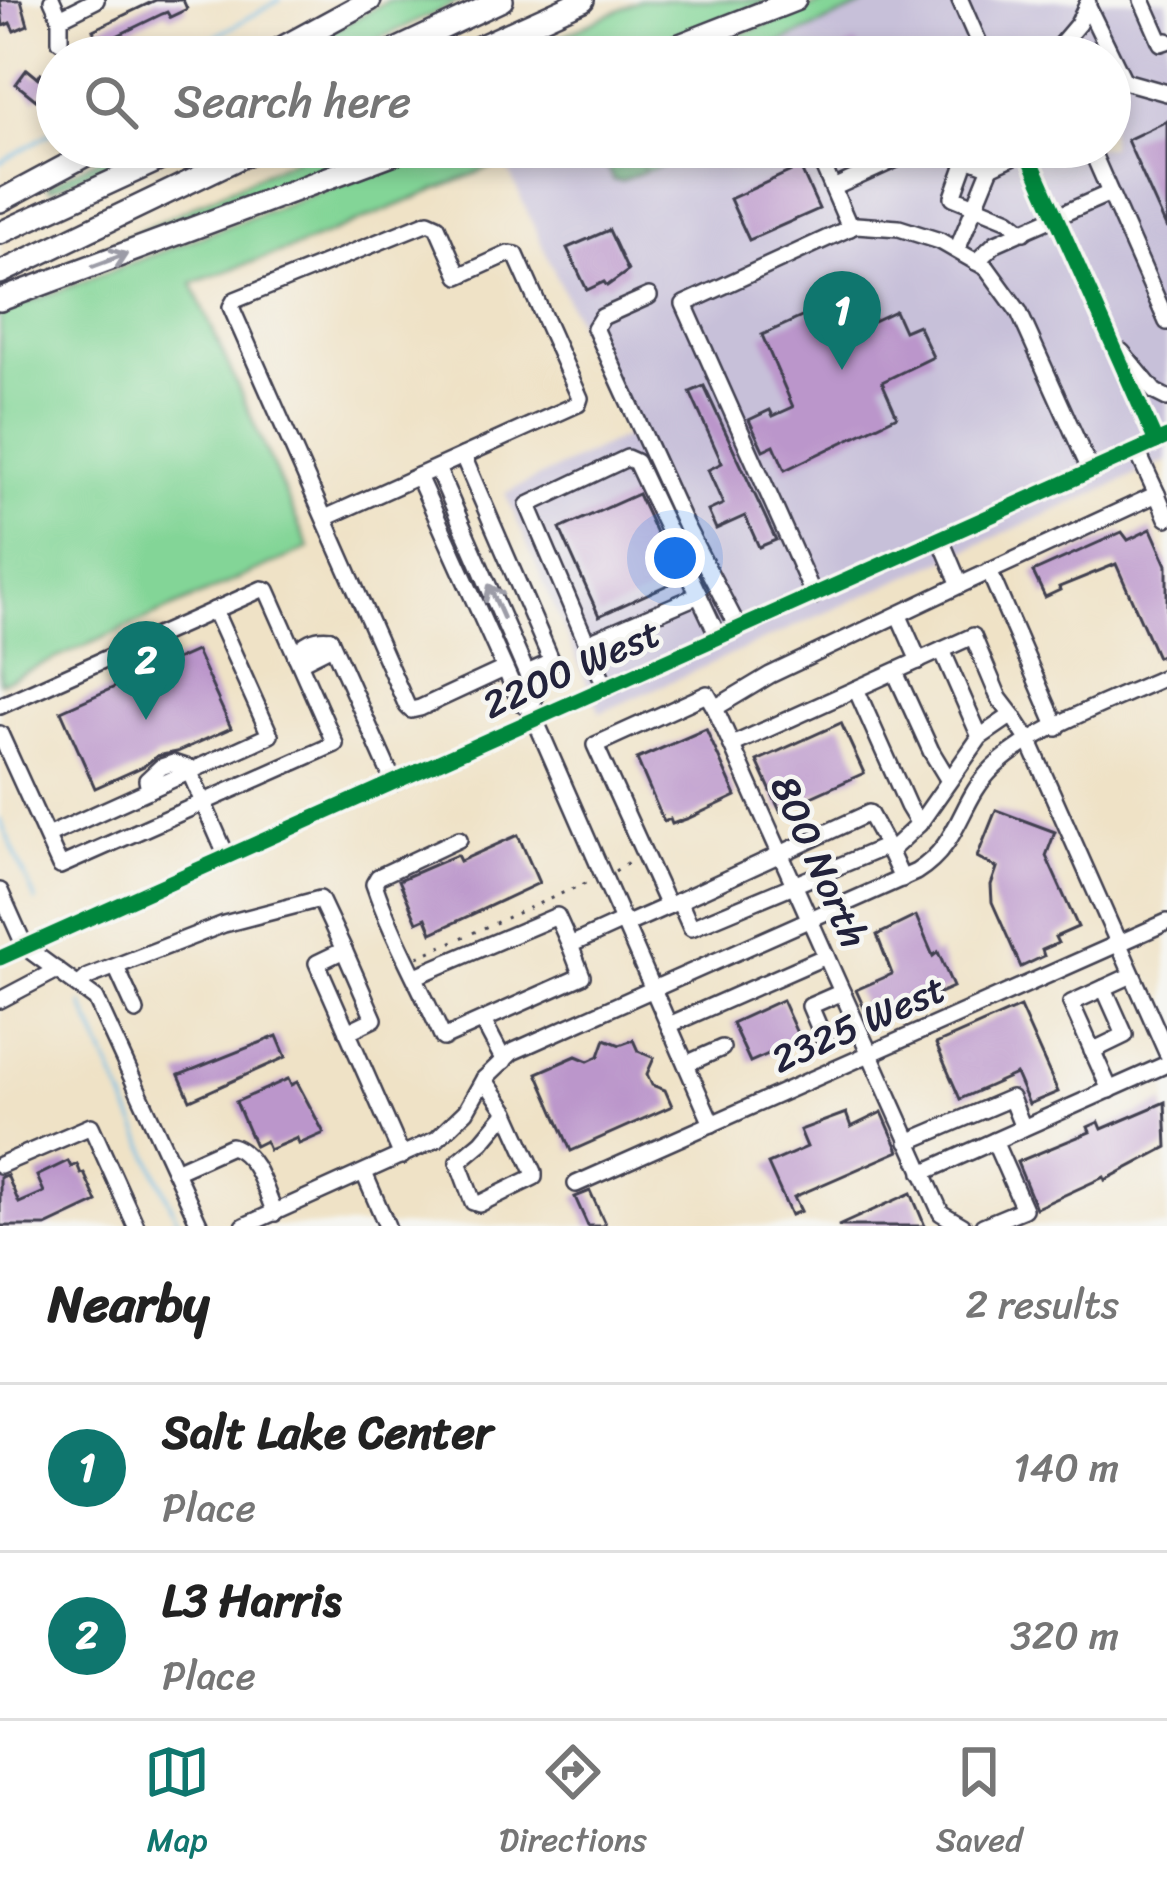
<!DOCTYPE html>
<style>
body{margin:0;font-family:Sriracha,sans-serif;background:#f6f6f6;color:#222}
.you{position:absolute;left:675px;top:558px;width:42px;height:42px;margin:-30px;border:9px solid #fff;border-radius:50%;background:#1a73e8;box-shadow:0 0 0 18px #1a73e833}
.badge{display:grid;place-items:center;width:78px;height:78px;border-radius:50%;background:#0f766e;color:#fff;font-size:39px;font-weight:700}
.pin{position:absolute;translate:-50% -99px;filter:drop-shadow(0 3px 6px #0008)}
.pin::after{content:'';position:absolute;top:63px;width:42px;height:36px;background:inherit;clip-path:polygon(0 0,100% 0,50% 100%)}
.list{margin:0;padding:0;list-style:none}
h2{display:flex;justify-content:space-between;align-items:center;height:156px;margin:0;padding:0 48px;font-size:51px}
h2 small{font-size:39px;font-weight:400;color:#767676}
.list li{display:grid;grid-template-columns:78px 1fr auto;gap:36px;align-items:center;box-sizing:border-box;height:168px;padding:0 48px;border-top:3px solid #e0e0e0}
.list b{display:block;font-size:45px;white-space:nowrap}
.list p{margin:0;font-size:39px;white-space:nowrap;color:#767676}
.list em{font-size:39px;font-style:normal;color:#767676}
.icon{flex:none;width:66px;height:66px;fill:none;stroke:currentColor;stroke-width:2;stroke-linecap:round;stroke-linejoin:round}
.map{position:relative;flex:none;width:1167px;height:1226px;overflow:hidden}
.search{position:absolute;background:#fff;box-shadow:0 6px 18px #0003;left:36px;right:36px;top:36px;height:132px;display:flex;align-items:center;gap:30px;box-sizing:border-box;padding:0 42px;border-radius:66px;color:#767676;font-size:45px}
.sheet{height:492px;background:#fff}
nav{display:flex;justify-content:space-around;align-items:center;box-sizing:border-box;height:168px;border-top:3px solid #e0e0e0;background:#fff;font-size:33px;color:#767676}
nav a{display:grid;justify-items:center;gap:6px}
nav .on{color:#0f766e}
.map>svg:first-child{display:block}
.industrial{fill:#c7c0d9}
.green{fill:#83d597;stroke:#527c69;stroke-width:3}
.forest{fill:#6ab680;stroke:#466c5e;stroke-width:3}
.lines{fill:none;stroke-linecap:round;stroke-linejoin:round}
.stream{stroke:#6dbbe7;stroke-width:3}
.building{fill:#bb96cb}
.minor-casing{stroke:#413f50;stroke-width:20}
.highway-casing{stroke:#413f50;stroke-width:26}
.path{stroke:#413f50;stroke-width:3;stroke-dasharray:3 9;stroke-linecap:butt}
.minor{stroke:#fff;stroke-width:15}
.highway{stroke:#fff;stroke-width:21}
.cycleway-casing{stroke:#f6f6f2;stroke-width:22}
.cycleway{stroke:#00873e;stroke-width:15}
.oneway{stroke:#9c9ca7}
.labels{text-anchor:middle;stroke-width:9;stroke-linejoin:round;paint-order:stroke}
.street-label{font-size:39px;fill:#22223b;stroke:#f6f6f2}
</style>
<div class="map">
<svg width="1167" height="1226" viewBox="0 0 1167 1226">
<rect width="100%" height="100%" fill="#f6f6f2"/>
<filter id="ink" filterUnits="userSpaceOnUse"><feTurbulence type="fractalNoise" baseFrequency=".00833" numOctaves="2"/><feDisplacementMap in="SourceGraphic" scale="24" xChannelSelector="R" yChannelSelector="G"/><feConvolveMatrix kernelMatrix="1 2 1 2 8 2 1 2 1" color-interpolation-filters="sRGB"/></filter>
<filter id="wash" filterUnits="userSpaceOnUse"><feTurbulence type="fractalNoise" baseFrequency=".004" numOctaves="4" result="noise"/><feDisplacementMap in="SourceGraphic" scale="48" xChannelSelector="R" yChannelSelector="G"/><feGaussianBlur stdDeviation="2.7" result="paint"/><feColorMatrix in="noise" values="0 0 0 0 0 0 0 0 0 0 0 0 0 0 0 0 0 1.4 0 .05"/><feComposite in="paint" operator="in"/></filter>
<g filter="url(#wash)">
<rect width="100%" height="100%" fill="#efe2c6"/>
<!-- industrial -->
<path class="industrial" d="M861 0H1167V461L600 713 505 493 628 435 498 147H1110V57H738Z"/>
<!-- green -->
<g class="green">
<path d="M389 0H463L339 57H286Z"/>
<path d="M640 0H774L617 57H517Z"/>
<path d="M829 0H876L747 57H683Z"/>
<path d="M121 147H143L50 190 48 186Z"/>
<path d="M320 147H383L65 266Z"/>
<path d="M437 147H540L299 246 192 283 309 548 0 683V313Z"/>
<path d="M652 147H692L661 166 645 171 641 162Z"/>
</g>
<!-- forest -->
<path class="forest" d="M599 147H652V152L644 155 641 162 645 171 622 181 613 180Z"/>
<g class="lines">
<!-- stream -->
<g class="stream">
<path d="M179 57 280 0"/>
<path d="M0 163 57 129"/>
<path d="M0 820 36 901"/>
<path d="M82 1004 180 1226"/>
</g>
</g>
<g id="blocks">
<!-- building -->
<g class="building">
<path d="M0 0H21L28 25 14 31 10 23 3 26Z"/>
<path d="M156 0H183L187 9 170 17 167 12 162 14 100 44 93 30Z"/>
<path d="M856 43 863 57H824Z"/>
<path d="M27 69 38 78 41 73 51 80 36 100 16 84Z"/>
<path d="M1167 121V229L1127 140Z"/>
<path d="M800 167 819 209 749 240 730 199Z"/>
<path d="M609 230 628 271 607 286 604 282 587 290 567 248Z"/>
<path d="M855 293 869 323 895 311 904 331 918 325 933 357 882 382 897 416 785 470 774 445 763 450 749 420 770 410 773 416 793 407 762 335Z"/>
<path d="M704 386 776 540 759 547 745 516 716 529 708 511 723 504 708 470 722 463 690 392Z"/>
<path d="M638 494 678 580 599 616 560 529Z"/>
<path d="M1151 529 1167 565V653L1157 657 1116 564 1059 587 1060 590 1045 597 1033 572 1122 532 1128 540Z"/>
<path d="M196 651 231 728 177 752 157 756 144 766 95 788 61 711Z"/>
<path d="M841 723 864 773 780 811 757 761Z"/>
<path d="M706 729 736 796 689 818 672 824 670 819 664 822 637 759Z"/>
<path d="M996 810 1055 832 1046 856 1078 927 1055 937 1058 943 1042 950 1044 956 1021 967 992 902 991 885 997 868 977 857Z"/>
<path d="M518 835 539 883 432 933 426 918 417 922 399 880 457 855 460 861Z"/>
<path d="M916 916 933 956 938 952 953 987 871 1023 856 990 892 974 877 935Z"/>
<path d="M782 1000 800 1040 750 1062 732 1023Z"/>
<path d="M1020 1007 1058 1092 1029 1104 1016 1074 960 1099 936 1044Z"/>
<path d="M277 1036 286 1057 190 1100 179 1075Z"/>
<path d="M605 1039 620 1045 633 1040 638 1051 654 1058 647 1074 652 1085 665 1090 672 1106 571 1151 537 1073 576 1056 588 1061 599 1056Z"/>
<path d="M288 1079 291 1085 297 1082 324 1133 299 1144 297 1138 269 1150 265 1141 255 1146 236 1102Z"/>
<path d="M1165 1102 1167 1147 1105 1180 1104 1177 1036 1208 1017 1162 1090 1132 1088 1127 1099 1122 1102 1129Z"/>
<path d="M882 1112 899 1151 794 1197 801 1211 791 1215 768 1164 807 1147 800 1130 846 1113 851 1127Z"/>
<path d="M68 1161 71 1167 77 1164 81 1174 84 1173 97 1202 46 1226H0V1177L7 1175 19 1203 44 1192 37 1176Z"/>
<path d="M590 1191 606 1226H588L575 1197Z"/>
<path d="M911 1193 925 1226H838Z"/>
</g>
</g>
</g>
<g filter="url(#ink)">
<use href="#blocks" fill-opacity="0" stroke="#413f50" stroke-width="3"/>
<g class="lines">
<defs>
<g id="minor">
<path d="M52 0 60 18V41"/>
<path d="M960 0 985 57"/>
<path d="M1142 0 1161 43 1167 41"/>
<path d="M1087 5 1124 81 1167 93"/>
<path d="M60 18 96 0"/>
<path d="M893 57H906"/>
<path d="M1050 57 1078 24 1088 3"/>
<path d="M815 147 850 228"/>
<path d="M1025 147 1156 442"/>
<path d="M1090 147 1167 322"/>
<path d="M833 188 923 147"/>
<path d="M1024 232 1009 220 953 197 967 158 991 167 1027 150"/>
<path d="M957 250 991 167"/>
<path d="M976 262 996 243 1110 193"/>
<path d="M649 296 602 317 595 328 685 525 739 629"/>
<path d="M1122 352 1155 392 1167 398"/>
<path d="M463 456 552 662 527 673"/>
<path d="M437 468 536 695 530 708"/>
<path d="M418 476 520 702 530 708 712 1124"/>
<path d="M1157 494 1167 518"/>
<path d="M325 518 578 404 580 398 516 255 508 254 459 276 437 226 428 222 235 300 231 307 407 706 411 710 420 708 504 669"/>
<path d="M941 540 960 585 1157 494 1137 451"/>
<path d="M989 571 1057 728"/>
<path d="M814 596 684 304 856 225 899 228 940 241 987 268 1019 312 1091 472"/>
<path d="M899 616 919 661"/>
<path d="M330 639 394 783"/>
<path d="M587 643 699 595"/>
<path d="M942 650 980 737"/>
<path d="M296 656 306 659 326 649 330 639"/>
<path d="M296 656C302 643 316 637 330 639"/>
<path d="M895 672 931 751 948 779"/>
<path d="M606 688 528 505 627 458 636 462 719 638"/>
<path d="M856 689 908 806 919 824"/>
<path d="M0 706 262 589 267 590 335 744 60 866 0 734"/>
<path d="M715 708 941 1213 963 1226"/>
<path d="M732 745 973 636 999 698 1012 715"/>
<path d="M149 790 270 735 214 610"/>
<path d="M47 836 149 790 147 780 161 767 173 763 188 768 227 857"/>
<path d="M459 839 378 877 374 884C392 937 421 987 443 1038L582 976 570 945 623 921"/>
<path d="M889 852 919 824 980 737 1012 715 1029 741 1167 1053"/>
<path d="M0 891 25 947 96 999 200 1226"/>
<path d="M679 901 869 813 887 846"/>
<path d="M668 906 679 901 691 928 887 846 902 879"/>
<path d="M625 925 668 906 595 745 707 694 715 708 770 675 960 585"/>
<path d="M344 950 374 1019 347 1032"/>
<path d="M0 958 1167 437"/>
<path d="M116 967 136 1011"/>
<path d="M416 976 557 916 570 945"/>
<path d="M79 985 88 977 224 924 320 899 344 950 317 963 402 1156"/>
<path d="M0 1000 57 970"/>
<path d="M483 1021 504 1061"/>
<path d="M669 1025 826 956"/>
<path d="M824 1039 810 1006 842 992"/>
<path d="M1092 1051 1125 1035 1104 988"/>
<path d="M686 1064 722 1048"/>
<path d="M484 1079 507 1112 534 1172V1177L479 1204 473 1202 458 1162 482 1142 507 1112"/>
<path d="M1110 1090 1071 1003 1132 975"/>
<path d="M908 1142 1011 1098 1023 1128"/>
<path d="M0 1165 91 1126 136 1226"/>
<path d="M175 1171 231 1146C257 1154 265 1190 275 1213"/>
<path d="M364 1173 387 1226"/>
<path d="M922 1173 1167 1064"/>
<path d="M576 1184 1167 922"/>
<path d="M244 1226 437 1139 466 1111 484 1079 512 1052 916 872C961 844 959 801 993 768 1035 727 1113 701 1167 676"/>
<path d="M983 1226 1024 1209 994 1141"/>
</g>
<g id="highway">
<path d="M265 57 370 0"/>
<path d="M381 57 502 0"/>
<path d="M457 57 583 0"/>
<path d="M649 57 795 0"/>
<path d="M0 201 101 147"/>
<path d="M0 233 187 147"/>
<path d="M0 273 262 147"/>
<path d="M0 300 411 147"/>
</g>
</defs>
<!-- minor casing -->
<use href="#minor" class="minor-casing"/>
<!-- highway casing -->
<use href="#highway" class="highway-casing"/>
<!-- path -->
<g class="path">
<path d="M615 871 632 860"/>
<path d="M418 957 590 881"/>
</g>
<!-- minor -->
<use href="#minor" class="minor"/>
<!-- highway -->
<use href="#highway" class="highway"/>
<defs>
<g id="cycleway">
<path d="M1025 147 1156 442"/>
<path d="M0 958 1167 437"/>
</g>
</defs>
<!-- cycleway casing -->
<use href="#cycleway" class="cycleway-casing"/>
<!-- cycleway -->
<use href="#cycleway" class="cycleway"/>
</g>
<!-- one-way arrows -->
<defs><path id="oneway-shaft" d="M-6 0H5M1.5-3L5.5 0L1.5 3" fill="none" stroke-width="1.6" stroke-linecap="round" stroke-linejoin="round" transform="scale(3)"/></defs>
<g class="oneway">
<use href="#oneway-shaft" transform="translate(110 260) rotate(-20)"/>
<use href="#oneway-shaft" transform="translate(496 601) rotate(-114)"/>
</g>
</g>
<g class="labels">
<!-- street labels -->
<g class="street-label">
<text transform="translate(571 668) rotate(-24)" y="14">2200 West</text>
<text transform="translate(820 861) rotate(66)" y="14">800 North</text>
<text transform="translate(858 1023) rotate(-24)" y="14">2325 West</text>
</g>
</g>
</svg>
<div class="you"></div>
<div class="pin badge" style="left:842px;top:370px">1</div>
<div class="pin badge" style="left:146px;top:720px">2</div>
<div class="search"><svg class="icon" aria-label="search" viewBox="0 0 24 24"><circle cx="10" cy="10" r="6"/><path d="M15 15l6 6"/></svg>Search here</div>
</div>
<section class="sheet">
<h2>Nearby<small>2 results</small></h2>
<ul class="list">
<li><span class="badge">1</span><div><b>Salt Lake Center</b><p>Place</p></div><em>140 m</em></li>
<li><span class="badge">2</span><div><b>L3 Harris</b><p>Place</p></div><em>320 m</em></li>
</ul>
</section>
<nav>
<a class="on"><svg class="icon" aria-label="map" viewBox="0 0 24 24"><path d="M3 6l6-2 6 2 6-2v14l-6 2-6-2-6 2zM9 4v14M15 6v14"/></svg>Map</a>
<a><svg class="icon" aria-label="directions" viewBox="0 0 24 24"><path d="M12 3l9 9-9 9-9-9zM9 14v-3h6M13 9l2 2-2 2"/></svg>Directions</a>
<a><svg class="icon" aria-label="saved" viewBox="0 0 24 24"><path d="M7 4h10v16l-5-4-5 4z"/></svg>Saved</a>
</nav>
